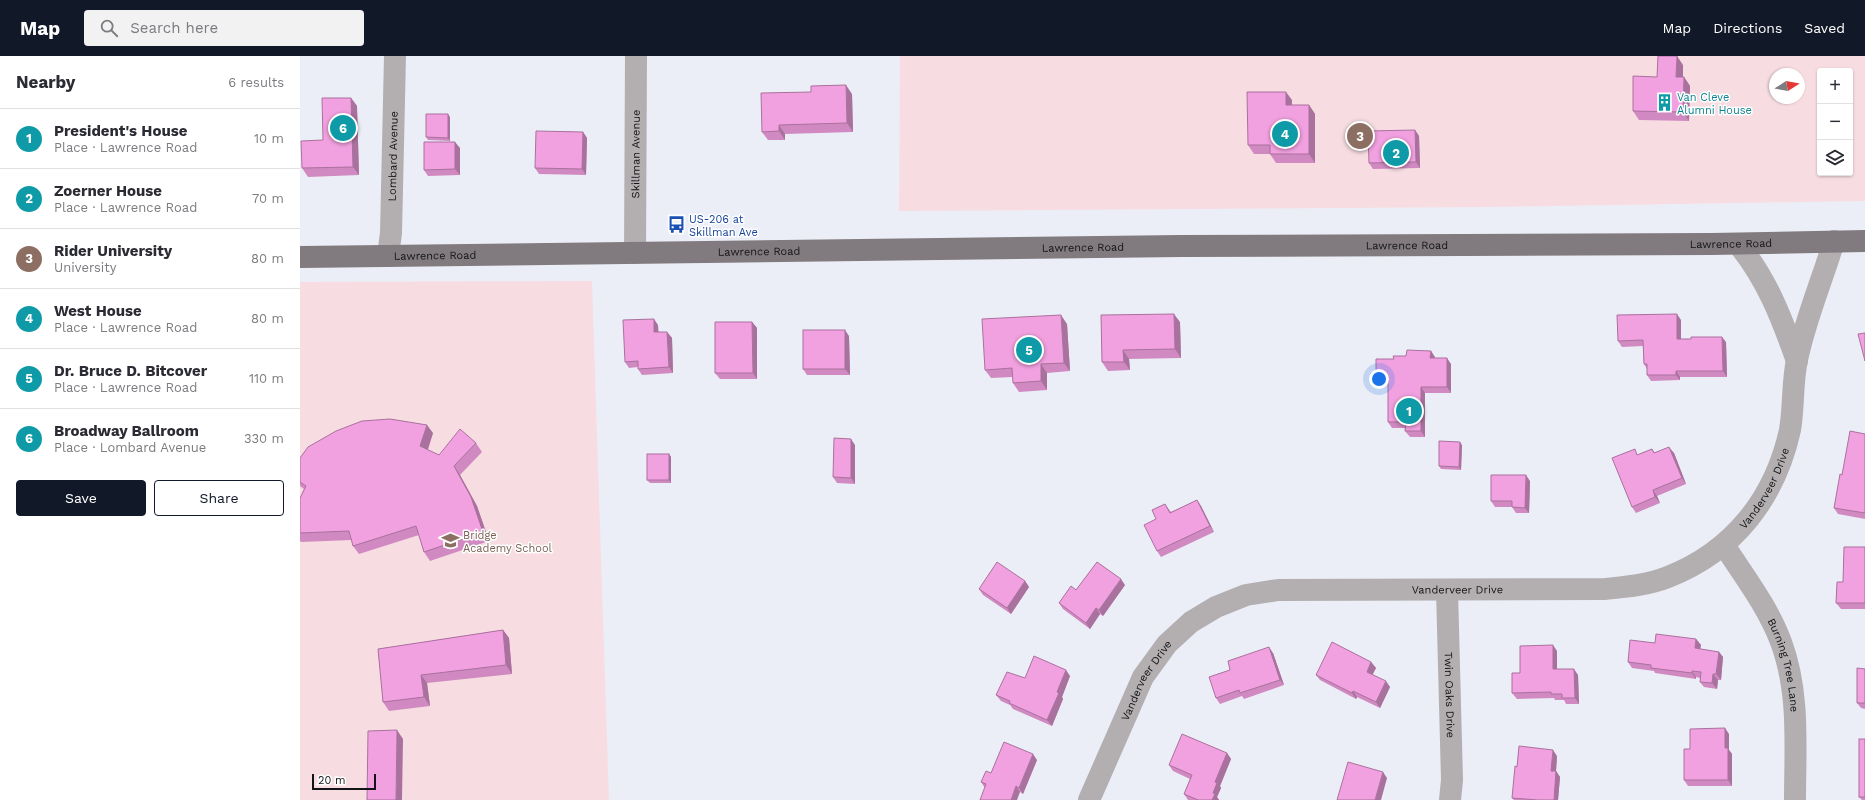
<!DOCTYPE html>
<meta charset="utf-8">
<style>
body{margin:0;font-family:"Work Sans",sans-serif;background:#f2f2f3;color:#2b2b33}
.controls{position:absolute;right:12px;top:12px;display:grid;overflow:hidden;border-radius:4px;box-shadow:0 1px 3px #0004}
.controls button{width:36px;height:36px;display:grid;place-items:center;padding:0;border:0;border-bottom:1px solid #e1e1e2;background:#fff;color:#2b2b33;font:20px sans-serif}
.compass{position:absolute;left:1469px;top:12px;width:36px;height:36px;border-radius:50%;background:#fff;box-shadow:0 1px 3px #0004;rotate:79deg}
.scale{position:absolute;left:12px;bottom:10px;width:64px;box-sizing:border-box;padding-left:4px;border:2px solid #131417;border-top:0;font-size:11px;line-height:14px;white-space:nowrap;color:#131417;-webkit-text-stroke:3px #fff;paint-order:stroke}
.you{position:absolute;left:1079px;top:323px;width:14px;height:14px;margin:-10px;border:3px solid #fff;border-radius:50%;background:#1a73e8;box-shadow:0 0 0 6px #1a73e833}
.badge{display:grid;place-items:center;width:26px;height:26px;border-radius:50%;background:#111827;color:#fff;font-size:13px;font-weight:700}
.pin{position:absolute;translate:-50% -50%;border:2px solid #fff;box-shadow:0 1px 4px #0006}
.list{margin:0;padding:0;list-style:none}
h2{display:flex;justify-content:space-between;align-items:center;height:52px;margin:0;padding:0 16px;font-size:17px}
h2 small{font-size:13px;font-weight:400;color:#7c7c81}
.list li{display:grid;grid-template-columns:26px 1fr auto;gap:12px;align-items:center;box-sizing:border-box;height:60px;padding:0 16px;border-top:1px solid #e1e1e2}
.list b{display:block;font-size:15px;white-space:nowrap}
.list p{margin:0;font-size:13px;white-space:nowrap;color:#7c7c81}
.list em{font-size:13px;font-style:normal;color:#7c7c81}
.actions{display:flex;gap:8px;padding:12px 16px}
.actions a{flex:1;padding:9px 0;border:1px solid #111827;border-radius:4px;text-align:center;font-size:14px;color:#111827}
.actions .main{background:#111827;color:#fff}
.icon{flex:none;width:22px;height:22px;fill:none;stroke:currentColor;stroke-width:2;stroke-linecap:round;stroke-linejoin:round}
.map{position:relative;flex:none;width:1565px;height:744px;overflow:hidden}
header{display:flex;align-items:center;gap:24px;box-sizing:border-box;height:56px;padding:0 20px;background:#111827;color:#fff}
header strong{font-size:19px}
nav{display:flex;gap:22px;margin-inline-start:auto;font-size:14px}
.search{width:280px;height:36px;background:#f2f2f3;display:flex;align-items:center;gap:10px;box-sizing:border-box;padding:0 14px;border-radius:4px;color:#7c7c81;font-size:15px}
main{display:flex}
aside{flex:1;background:#fff}
.map>svg:first-child{display:block}
.education{fill:#f7dde2;fill-rule:evenodd}
.lines{fill:none;stroke-linecap:round;stroke-linejoin:round}
.street{stroke:#b3afb1;stroke-width:22}
.primary{stroke:#817a7e;stroke-width:22}
.wall{fill:#d08ac1}
.shaded-wall{fill:#a9719d}
.building{fill:#f2a1e0;stroke:#a9719d}
.labels{text-anchor:middle;stroke-width:3;stroke-linejoin:round;paint-order:stroke}
.culture-label{font-size:11px;fill:#0d838f;stroke:#fff;text-anchor:start}
.street-label{font-size:11px;fill:#131417;stroke:#fff}
.transit-label{font-size:11px;fill:#164399;stroke:#fff;text-anchor:start}
.education-label{font-size:11px;fill:#785e54;stroke:#fff;text-anchor:start}
</style>
<header>
<strong>Map</strong>
<div class="search"><svg class="icon" aria-label="search" viewBox="0 0 24 24"><circle cx="10" cy="10" r="6"/><path d="M15 15l6 6"/></svg>Search here</div>
<nav><a>Map</a><a>Directions</a><a>Saved</a></nav>
</header>
<main>
<aside>
<h2>Nearby<small>6 results</small></h2>
<ul class="list">
<li><span class="badge" style="background:#0f9aa8">1</span><div><b>President's House</b><p>Place · Lawrence Road</p></div><em>10 m</em></li>
<li><span class="badge" style="background:#0f9aa8">2</span><div><b>Zoerner House</b><p>Place · Lawrence Road</p></div><em>70 m</em></li>
<li><span class="badge" style="background:#8d6e63">3</span><div><b>Rider University</b><p>University</p></div><em>80 m</em></li>
<li><span class="badge" style="background:#0f9aa8">4</span><div><b>West House</b><p>Place · Lawrence Road</p></div><em>80 m</em></li>
<li><span class="badge" style="background:#0f9aa8">5</span><div><b>Dr. Bruce D. Bitcover</b><p>Place · Lawrence Road</p></div><em>110 m</em></li>
<li><span class="badge" style="background:#0f9aa8">6</span><div><b>Broadway Ballroom</b><p>Place · Lombard Avenue</p></div><em>330 m</em></li>
</ul>
<div class="actions"><a class="main">Save</a><a>Share</a></div>
</aside>
<div class="map">
<svg width="1565" height="744" viewBox="0 0 1565 744">
<rect width="100%" height="100%" fill="#eceef7"/>
<!-- education -->
<g class="education">
<path d="M600 0H1565V145L1186 151 599 155ZM1520 15H1550V117H1520ZM1475 18H1499V42H1475Z"/>
<path d="M292 225 309 744H0V226Z"/>
</g>
<g class="lines">
<!-- street -->
<g class="street">
<path d="M1438 188C1467 223 1482 263 1497 305"/>
<path id="s1" d="M335 197 336 0"/>
<path id="s2" d="M88 200 91 177 95 0"/>
<path id="s3" d="M1424 489C1444 520 1468 551 1481 586 1500 637 1495 691 1495 744"/>
<path id="s4" d="M1147 534 1152 724 1150 744"/>
<path id="s5" d="M789 744 843 621 867 588 891 566 916 551 946 539 978 534 1305 533C1326 531 1348 529 1368 521 1434 495 1475 442 1490 374 1494 351 1492 327 1497 304 1505 264 1522 225 1534 185"/>
</g>
<!-- primary -->
<path class="primary" id="s6" d="M0 201 881 190 1411 188 1565 185"/>
</g>
<!-- wall -->
<g class="wall">
<path d="M1383 9V21H1384L1390 30 1389 65 1339 64 1333 55 1357 21Z"/>
<path d="M552 38 553 76 485 78V84H468L462 76Z"/>
<path d="M51 42 57 50 59 119 8 121 2 112 23 84Z"/>
<path d="M992 44V49H1009L1015 58V107H976L970 98H954L948 89Z"/>
<path d="M150 61V85L128 84 126 81Z"/>
<path d="M1115 74 1119 80 1120 112 1073 113 1069 107Z"/>
<path d="M283 76 287 82 286 119 239 118 235 112Z"/>
<path d="M160 92V119L128 120 124 114Z"/>
<path d="M801 259 880 266 881 302 829 303 830 314 808 315 802 306Z"/>
<path d="M1381 264V283L1426 286 1427 321H1380V324L1351 325 1347 319V313L1344 308 1343 290 1322 291 1318 285Z"/>
<path d="M452 266 457 272V323H420L415 317Z"/>
<path d="M767 268 770 315 747 317V334L719 336 713 327V321L691 322 685 314Z"/>
<path d="M358 269V276H367L372 282 373 317 342 319 338 313V311L329 312 325 306Z"/>
<path d="M549 280 550 319H507L503 313Z"/>
<path d="M1131 295 1135 302 1151 308V337H1125V381H1110L1105 375V372H1092L1088 366V327H1080L1076 321 1094 303Z"/>
<path d="M133 377 128 394 139 399 176 387 182 396 160 419 177 450 189 485 130 505 124 496 119 479 59 498 53 490 52 484 1 486 0 485V443L4 433 0 430V402Z"/>
<path d="M1565 378V463L1538 458 1534 452Z"/>
<path d="M555 389V428L537 427 533 421Z"/>
<path d="M1162 389 1161 414 1141 413 1139 410Z"/>
<path d="M1352 393 1355 397H1374L1386 428 1357 440 1360 447 1336 457 1332 451 1339 398Z"/>
<path d="M369 398 371 401V427H350L347 424Z"/>
<path d="M1230 425 1229 457H1216L1212 451H1195L1191 445Z"/>
<path d="M897 444 901 450 914 476 861 501 857 495 856 463 865 448 871 456Z"/>
<path d="M1565 491V553H1541L1536 547 1543 526Z"/>
<path d="M725 525 729 531 711 558 683 539 679 533Z"/>
<path d="M825 529 803 560 800 558 790 573 763 553 759 547 776 534Z"/>
<path d="M203 574 209 582 212 618 127 627 130 650 89 655 83 646 78 593Z"/>
<path d="M1396 583 1401 589 1400 593 1419 596 1423 601 1421 624H1418L1417 633 1404 631 1400 626V622L1396 621V623L1355 617 1354 615 1332 612 1328 606 1355 587Z"/>
<path d="M1257 595V613L1278 619 1279 648H1266L1264 644H1255L1254 642 1217 643 1212 637 1220 617Z"/>
<path d="M973 597 984 629 944 643 942 640 920 648 916 642 930 614Z"/>
<path d="M1071 606 1076 612 1072 618 1090 631 1080 652 1057 641 1056 643 1020 624 1016 619Z"/>
<path d="M1565 613V653L1561 652 1557 647Z"/>
<path d="M770 620 762 641 763 643 752 670 713 653 710 649 701 645 696 639 725 622Z"/>
<path d="M1429 678V694L1432 698V730H1388L1384 724 1390 693Z"/>
<path d="M1565 683V744H1562L1559 741Z"/>
<path d="M927 697 931 703 920 730 921 732 917 741 919 744H888L884 738 890 723 873 715 869 709Z"/>
<path d="M1257 700 1256 715 1260 721 1258 744H1214L1212 742Z"/>
<path d="M737 704 723 738 720 736 685 732 681 726 691 717Z"/>
</g>
<!-- shaded-wall -->
<g class="shaded-wall">
<path d="M1377 0 1383 9V29L1376 21Z"/>
<path d="M1384 21 1390 30 1389 65 1383 56Z"/>
<path d="M546 29 552 38 553 76 547 67Z"/>
<path d="M986 36 992 44V58L986 49Z"/>
<path d="M51 42 57 50 59 119 53 111Z"/>
<path d="M1009 49 1015 58V107L1009 98Z"/>
<path d="M148 58 150 61V85L148 82Z"/>
<path d="M479 69 485 78V84L479 75Z"/>
<path d="M1115 74 1119 80 1120 112 1116 106Z"/>
<path d="M283 76 287 82 286 119 282 113Z"/>
<path d="M155 86 160 92V119L155 113Z"/>
<path d="M874 258 880 266 881 302 875 293Z"/>
<path d="M1377 258 1381 264V289L1377 283Z"/>
<path d="M761 259 767 268 770 315 764 307Z"/>
<path d="M354 263 358 269 359 282 354 276Z"/>
<path d="M452 266 457 272V323L453 317Z"/>
<path d="M545 274 549 280 550 319 545 313Z"/>
<path d="M367 276 372 282 373 317 369 311Z"/>
<path d="M1422 281 1426 286 1427 321 1423 315Z"/>
<path d="M823 294 829 303 830 314 824 306Z"/>
<path d="M1131 295 1135 301V308L1130 302Z"/>
<path d="M1147 302 1151 308V337L1147 331Z"/>
<path d="M741 308 747 317V334L741 325Z"/>
<path d="M1376 315 1380 321V324L1376 319Z"/>
<path d="M1121 331 1125 337V381L1121 375Z"/>
<path d="M127 369 133 377 126 398 120 390Z"/>
<path d="M551 383 555 389V428L551 422Z"/>
<path d="M1160 386 1162 389 1161 414 1159 411Z"/>
<path d="M1369 391 1374 397 1386 428 1382 422Z"/>
<path d="M369 398 371 401V427L369 424Z"/>
<path d="M154 410 160 419 177 450 189 485 183 476Z"/>
<path d="M1226 419 1230 425 1229 457 1225 452Z"/>
<path d="M1353 434 1357 440 1360 447 1355 441Z"/>
<path d="M897 444 901 450 914 476 910 470Z"/>
<path d="M821 523 825 529 803 560 799 554Z"/>
<path d="M725 525 729 531 711 558 707 552Z"/>
<path d="M796 552 800 558 790 573 786 567Z"/>
<path d="M203 574 209 582 212 618 206 609Z"/>
<path d="M1396 583 1401 589 1399 598 1395 592Z"/>
<path d="M1253 589 1257 595V619L1253 613Z"/>
<path d="M969 591 973 597 984 629 980 624Z"/>
<path d="M1419 596 1423 601 1421 624 1416 618Z"/>
<path d="M1071 606 1076 612 1071 622 1067 616Z"/>
<path d="M1274 613 1278 619 1279 648 1275 642Z"/>
<path d="M766 614 770 620 762 641 763 643 752 670 747 664 757 636Z"/>
<path d="M1392 615 1396 621V623L1392 617Z"/>
<path d="M1413 618 1418 624 1417 633 1412 627Z"/>
<path d="M121 619 127 627 130 650 124 641Z"/>
<path d="M1086 625 1090 631 1080 652 1076 646Z"/>
<path d="M1053 635 1057 641 1056 643 1052 637Z"/>
<path d="M1425 672 1429 678V694L1432 698V730L1428 724 1425 692Z"/>
<path d="M97 674 103 683 102 744H96Z"/>
<path d="M1253 694 1257 700 1256 715 1260 721 1258 744H1254L1251 715Z"/>
<path d="M927 697 931 703 920 730 921 732 917 741 919 744H912L913 737 915 726Z"/>
<path d="M733 698 737 704 723 738 719 732Z"/>
<path d="M1083 716 1087 722 1081 744H1075Z"/>
<path d="M716 730 720 736 717 744H711Z"/>
</g>
<!-- building -->
<g class="building">
<path d="M1358 0H1377L1376 21H1384L1383 56 1333 55V20L1357 21Z"/>
<path d="M546 29 547 67 479 69V75L462 76 461 37 511 36V30Z"/>
<path d="M947 36H986V49H1009V98H970V89H948Z"/>
<path d="M22 42H51L53 111 2 112 1 85 23 84Z"/>
<path d="M126 58H148V82L126 81Z"/>
<path d="M1115 74 1116 106 1069 107 1068 75Z"/>
<path d="M236 75 283 76 282 113 235 112Z"/>
<path d="M124 86H155V113L124 114Z"/>
<path d="M874 258 875 293 823 294 824 306H802L801 259Z"/>
<path d="M1377 258V283H1391V281H1422L1423 315H1376V319H1347V308H1344L1343 284 1318 285 1317 259Z"/>
<path d="M761 259 764 307 741 308V325L713 327 712 312 685 314 682 263Z"/>
<path d="M354 263V276H367L369 311 338 313V305L325 306 323 264Z"/>
<path d="M415 266H452L453 317H415Z"/>
<rect x="503" y="274" width="42" height="39"/>
<path d="M1565 277V305L1558 278Z"/>
<path d="M1107 294 1131 295 1130 302H1147V331H1121V375H1105L1106 366H1088V321H1076V303H1094L1093 300H1106Z"/>
<path d="M90 363 127 369 120 390 139 399 160 373 176 387 154 410 171 441 183 476 124 496 116 470 53 490 49 475 0 477V442L6 430 0 426V402L8 391 36 375 62 365Z"/>
<path d="M1550 375 1565 378V457L1534 452 1540 418 1542 419Z"/>
<path d="M534 382 551 383V422L533 421Z"/>
<path d="M1139 385 1160 386 1159 411 1139 410Z"/>
<path d="M1369 391 1382 422 1353 434 1355 441 1332 451 1312 402 1335 393 1337 399 1352 393 1354 397Z"/>
<rect x="347" y="398" width="22" height="26"/>
<path d="M1191 419H1226L1225 452 1212 451V445H1191Z"/>
<path d="M897 444 910 470 857 495 844 469 856 463 852 454 865 448 870 457Z"/>
<path d="M1544 491H1565V547H1536L1537 526H1543Z"/>
<path d="M697 506 725 525 707 552 679 533Z"/>
<path d="M797 506 821 523 799 554 796 552 786 567 759 547 771 530 776 534Z"/>
<path d="M203 574 206 609 121 619 124 641 83 646 78 593Z"/>
<path d="M1356 578 1396 583 1395 592 1419 596 1416 618H1413L1412 627 1400 626 1401 616 1392 615V617L1351 612V609L1328 606 1330 584 1355 587Z"/>
<path d="M1032 586 1071 606 1067 616 1086 625 1076 646 1053 635 1052 637 1016 619Z"/>
<path d="M1253 589V613H1274L1275 642H1262V638H1251V636L1212 637V617H1220V590Z"/>
<path d="M969 591 980 624 940 637 939 634 916 642 909 621 930 614 928 605Z"/>
<path d="M734 600 766 614 757 636 759 637 747 664 709 647 710 645 696 639 707 616 725 622Z"/>
<path d="M1557 612 1565 613V647H1557Z"/>
<path d="M1425 672V692H1428V724H1384V693H1390V673Z"/>
<path d="M97 674 96 744H67L68 675Z"/>
<path d="M882 678 927 697 915 726 917 727 913 737 915 738 912 744H898L884 738 892 719 869 709Z"/>
<rect x="1559" y="683" width="6" height="58"/>
<path d="M704 686 733 698 719 732 716 730 711 744H680L686 728 681 726 686 715 691 717Z"/>
<path d="M1219 690 1253 694 1251 715H1256L1254 744H1238L1212 742 1215 710 1217 711Z"/>
<path d="M1048 706 1083 716 1075 744H1037Z"/>
</g>
<!-- icons -->
<defs>
<symbol id="building-bare" viewBox="-9 -9 18 18"><path d="M-4-6H4V6H1V3H-1V6H-4ZM-2.5-4.3h1.7v1.8h-1.7ZM.8-4.3h1.7v1.8H.8ZM-2.5-1h1.7V.8h-1.7ZM.8-1h1.7V.8H.8Z" fill="#0f9aa8" stroke="#fff" stroke-width="2.5" paint-order="stroke"/></symbol>
<symbol id="bus-bare" viewBox="-9 -9 18 18"><path d="M-5-6H5V4H4V6H2V4H-2V6H-4V4H-5ZM-3.5-4V0h7V-4ZM-3.5 1.2v1.5H-2V1.2ZM2 1.2v1.5H3.5V1.2Z" fill="#1a4fb4" stroke="#fff" stroke-width="2.5" paint-order="stroke"/></symbol>
<symbol id="school-bare" viewBox="-9 -9 18 18"><path d="M0-5L7-2L0 1L-7-2ZM-4 1L0 2.5L4 1V4Q0 6-4 4Z" fill="#8d6e63" stroke="#fff" stroke-width="2.5" paint-order="stroke"/></symbol>
</defs>
<g fill-rule="evenodd">
<use href="#building-bare" x="1352" y="34" width="25" height="25"/>
<use href="#bus-bare" x="364" y="156" width="25" height="25"/>
<use href="#school-bare" x="138" y="472" width="25" height="25"/>
</g>
<g class="labels">
<!-- culture labels -->
<g class="culture-label">
<text x="1377" y="45">Van Cleve<tspan x="1377" dy="13">Alumni House</tspan></text>
</g>
<!-- street labels -->
<g class="street-label">
<text dy="4" stroke="none"><textPath href="#s1" startOffset="99">Skillman Avenue</textPath></text>
<text dy="4" stroke="none"><textPath href="#s2" startOffset="100">Lombard Avenue</textPath></text>
<text dy="4" stroke="none"><textPath href="#s6" startOffset="1431">Lawrence Road</textPath></text>
<text dy="4" stroke="none"><textPath href="#s6" startOffset="1107">Lawrence Road</textPath></text>
<text dy="4" stroke="none"><textPath href="#s6" startOffset="783">Lawrence Road</textPath></text>
<text dy="4" stroke="none"><textPath href="#s6" startOffset="459">Lawrence Road</textPath></text>
<text dy="4" stroke="none"><textPath href="#s6" startOffset="135">Lawrence Road</textPath></text>
<text dy="4" stroke="none"><textPath href="#s5" startOffset="828">Vanderveer Drive</textPath></text>
<text dy="4" stroke="none"><textPath href="#s5" startOffset="481">Vanderveer Drive</textPath></text>
<text dy="4" stroke="none"><textPath href="#s3" startOffset="136">Burning Tree Lane</textPath></text>
<text dy="4" stroke="none"><textPath href="#s5" startOffset="133">Vanderveer Drive</textPath></text>
<text dy="4" stroke="none"><textPath href="#s4" startOffset="105">Twin Oaks Drive</textPath></text>
</g>
<!-- transit labels -->
<g class="transit-label">
<text x="389" y="167">US-206 at<tspan x="389" dy="13">Skillman Ave</tspan></text>
</g>
<!-- education labels -->
<g class="education-label">
<text x="163" y="483">Bridge<tspan x="163" dy="13">Academy School</tspan></text>
</g>
</g>
</svg>
<div class="controls">
<button>+</button>
<button>−</button>
<button><svg class="icon" aria-label="layers" viewBox="0 0 24 24"><path d="M12 4l9 5-9 5-9-5zM3 14l9 5 9-5"/></svg></button>
</div>
<svg class="compass" viewBox="-18 -18 36 36"><path d="M0-13l5 13h-10z" fill="#e53935"/><path d="M0 13l5-13h-10z" fill="#7c7c81"/></svg>
<div class="scale">20 m</div>
<div class="you"></div>
<div class="pin badge" style="left:1109px;top:355px;background:#0f9aa8">1</div>
<div class="pin badge" style="left:1096px;top:97px;background:#0f9aa8">2</div>
<div class="pin badge" style="left:1060px;top:80px;background:#8d6e63">3</div>
<div class="pin badge" style="left:985px;top:78px;background:#0f9aa8">4</div>
<div class="pin badge" style="left:729px;top:294px;background:#0f9aa8">5</div>
<div class="pin badge" style="left:43px;top:72px;background:#0f9aa8">6</div>
</div>
</main>
